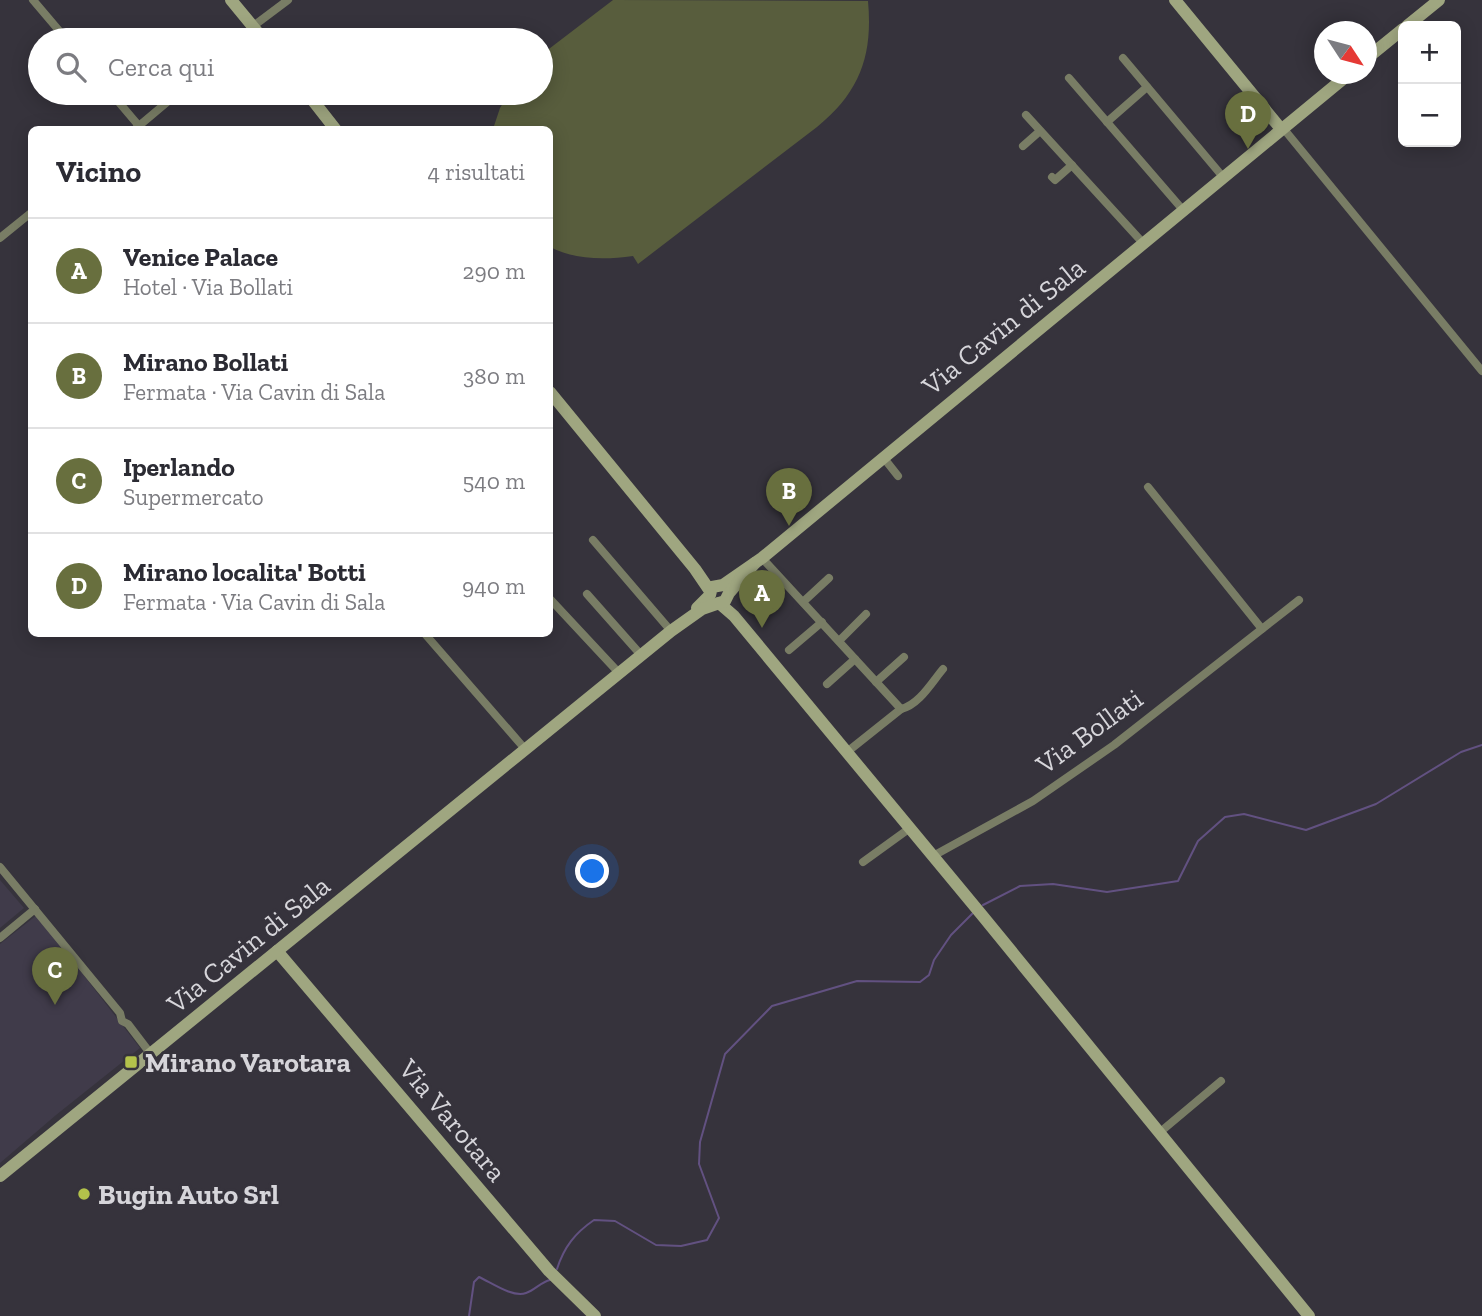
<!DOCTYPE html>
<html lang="it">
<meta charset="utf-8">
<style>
body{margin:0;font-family:"Zilla Slab",serif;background:#f2f2f3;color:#2b2b33}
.controls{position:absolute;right:21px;top:21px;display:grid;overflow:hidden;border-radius:10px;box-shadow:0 4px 18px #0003}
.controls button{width:63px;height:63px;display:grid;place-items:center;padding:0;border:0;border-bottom:2px solid #e1e1e2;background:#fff;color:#2b2b33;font:35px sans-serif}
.compass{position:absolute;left:1314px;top:21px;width:63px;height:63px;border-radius:50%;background:#fff;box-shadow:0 4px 18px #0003;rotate:126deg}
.you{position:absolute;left:593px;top:872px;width:24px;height:24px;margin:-18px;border:5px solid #fff;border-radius:50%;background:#1a73e8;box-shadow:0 0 0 10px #1a73e833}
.badge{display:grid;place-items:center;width:46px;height:46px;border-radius:50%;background:#686f3e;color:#fff;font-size:23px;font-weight:700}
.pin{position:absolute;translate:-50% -58px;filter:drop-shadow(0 2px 4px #0008)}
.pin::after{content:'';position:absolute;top:37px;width:24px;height:21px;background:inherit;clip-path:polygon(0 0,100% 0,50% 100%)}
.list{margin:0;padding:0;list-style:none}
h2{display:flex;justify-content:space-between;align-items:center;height:91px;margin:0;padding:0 28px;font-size:30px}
h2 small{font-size:23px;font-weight:400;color:#7c7c81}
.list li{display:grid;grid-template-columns:46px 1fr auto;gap:21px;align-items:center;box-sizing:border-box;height:105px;padding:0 28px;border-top:2px solid #e1e1e2}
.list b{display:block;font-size:26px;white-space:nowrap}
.list p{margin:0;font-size:23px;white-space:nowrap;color:#7c7c81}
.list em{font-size:23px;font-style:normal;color:#7c7c81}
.icon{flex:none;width:38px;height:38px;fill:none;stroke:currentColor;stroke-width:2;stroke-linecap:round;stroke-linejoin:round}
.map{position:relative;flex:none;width:1482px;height:1316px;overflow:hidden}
.search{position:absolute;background:#fff;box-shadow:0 4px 18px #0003;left:28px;top:28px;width:525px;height:77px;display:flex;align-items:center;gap:18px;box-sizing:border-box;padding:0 24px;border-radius:38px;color:#7c7c81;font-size:26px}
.panel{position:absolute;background:#fff;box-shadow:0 4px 18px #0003;left:28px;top:126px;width:525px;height:511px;border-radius:10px}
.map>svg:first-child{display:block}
.built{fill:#403b4a}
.green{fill:#585d3d}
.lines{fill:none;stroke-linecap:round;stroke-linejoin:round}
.stream{stroke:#625181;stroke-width:2}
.street{stroke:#797d65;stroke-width:8}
.secondary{stroke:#9fa680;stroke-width:12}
.poi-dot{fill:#b3c24b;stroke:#36333c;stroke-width:2.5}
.labels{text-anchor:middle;stroke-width:6;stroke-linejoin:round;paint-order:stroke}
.street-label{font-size:28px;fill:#d6d5da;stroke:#36333c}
.poi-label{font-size:28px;font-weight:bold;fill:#d6d5da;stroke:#36333c;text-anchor:start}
</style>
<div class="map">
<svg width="1482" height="1316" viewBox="0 0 1482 1316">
<rect width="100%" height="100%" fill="#36333c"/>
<!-- built -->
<g class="built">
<path d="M0 880 24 908 0 928Z"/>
<path d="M37 915 140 1048 56 1115 0 1163V944Z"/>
</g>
<!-- green -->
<path class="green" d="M613 0 868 1C873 55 860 92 817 127L638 264 633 256C604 260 576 260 550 247V130L493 129 500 108 509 93H541V55Z"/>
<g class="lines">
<!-- stream -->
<g class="stream">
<path d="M983 905 1020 886 1053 884 1107 892 1178 881 1198 841 1225 817 1244 814 1306 830 1376 804 1461 752 1482 745"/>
<path d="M557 1269C564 1247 575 1233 594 1220L615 1221 656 1245 681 1246 707 1240 719 1218 699 1164 700 1142 725 1054 772 1006 857 981 920 982 929 975 934 960 951 935 973 913"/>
<path d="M469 1316 474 1282 479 1277C492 1283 513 1298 526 1293 535 1290 541 1282 550 1280"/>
</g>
<!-- street -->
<g class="street">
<path d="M33 0 67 40"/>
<path d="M241 40 256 24 288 0"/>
<path d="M1123 58 1223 177"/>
<path d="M1069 78 1183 210"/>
<path d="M111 93 139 126"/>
<path d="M1026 115 1143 243"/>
<path d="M1107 122 1147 87"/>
<path d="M1283 128 1482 371"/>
<path d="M134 130 178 93"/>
<path d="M1023 146 1040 131"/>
<path d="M1052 177 1055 180 1072 165"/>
<path d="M0 238 32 212"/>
<path d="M883 457 898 476"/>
<path d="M1148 487 1262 629"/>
<path d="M593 540 671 631"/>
<path d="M762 558 901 709 847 752"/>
<path d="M587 594 641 655"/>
<path d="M550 599 619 673"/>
<path d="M803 602 829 578"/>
<path d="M425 634 525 749"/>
<path d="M839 641 866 614"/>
<path d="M789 650 822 622"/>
<path d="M876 682 904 657"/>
<path d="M827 684 855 659"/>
<path d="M901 709C919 705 932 682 943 669"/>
<path d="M933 856 1033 801 1114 745 1299 600"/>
<path d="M863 862 910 828"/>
<path d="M0 867 120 1013 122 1021 128 1024 147 1049"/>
<path d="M0 938 35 909"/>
<path d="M1159 1133 1221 1081"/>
</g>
<!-- secondary -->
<g class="secondary">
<path d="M231 0 264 40"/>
<path d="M1175 0 1281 129"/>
<path d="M1407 26 1439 0"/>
<path d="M1366 59 1403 29"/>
<path d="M307 93 336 130"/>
<path d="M550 392 695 569 710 591"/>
<path d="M719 603 734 616 981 914 1309 1316"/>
<path d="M697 608 710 595 712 587 723 585 762 558 1349 74"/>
<path d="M277 951 549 1271 595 1316"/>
<path d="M0 1176 671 631 702 609 725 601 729 593 755 563"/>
</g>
</g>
<!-- markers -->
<g class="poi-dot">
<rect x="124" y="1055" width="14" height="14" rx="3.5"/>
<circle cx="84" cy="1194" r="7"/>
</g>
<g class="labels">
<!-- street labels -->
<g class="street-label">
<text transform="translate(1003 326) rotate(-39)" y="10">Via Cavin di Sala</text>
<text transform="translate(1089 731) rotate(-36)" y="10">Via Bollati</text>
<text transform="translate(248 944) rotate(-39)" y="10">Via Cavin di Sala</text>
<text transform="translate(453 1120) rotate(50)" y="10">Via Varotara</text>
</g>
<!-- poi labels -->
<g class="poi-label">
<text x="145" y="1072">Mirano Varotara</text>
<text x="98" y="1204">Bugin Auto Srl</text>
</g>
</g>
</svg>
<div class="controls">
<button>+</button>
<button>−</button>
</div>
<svg class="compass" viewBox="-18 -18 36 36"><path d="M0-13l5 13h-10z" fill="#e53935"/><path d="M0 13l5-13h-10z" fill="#7c7c81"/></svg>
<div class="you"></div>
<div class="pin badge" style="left:762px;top:628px">A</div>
<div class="pin badge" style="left:789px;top:526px">B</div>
<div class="pin badge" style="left:55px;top:1005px">C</div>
<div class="pin badge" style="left:1248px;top:149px">D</div>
<div class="search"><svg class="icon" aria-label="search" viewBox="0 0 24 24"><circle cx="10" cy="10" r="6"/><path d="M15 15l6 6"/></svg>Cerca qui</div>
<section class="panel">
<h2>Vicino<small>4 risultati</small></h2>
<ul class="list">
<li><span class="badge">A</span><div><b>Venice Palace</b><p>Hotel · Via Bollati</p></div><em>290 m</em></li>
<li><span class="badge">B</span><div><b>Mirano Bollati</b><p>Fermata · Via Cavin di Sala</p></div><em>380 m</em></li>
<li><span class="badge">C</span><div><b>Iperlando</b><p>Supermercato</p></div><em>540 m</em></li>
<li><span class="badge">D</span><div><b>Mirano localita' Botti</b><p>Fermata · Via Cavin di Sala</p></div><em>940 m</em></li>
</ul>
</section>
</div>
